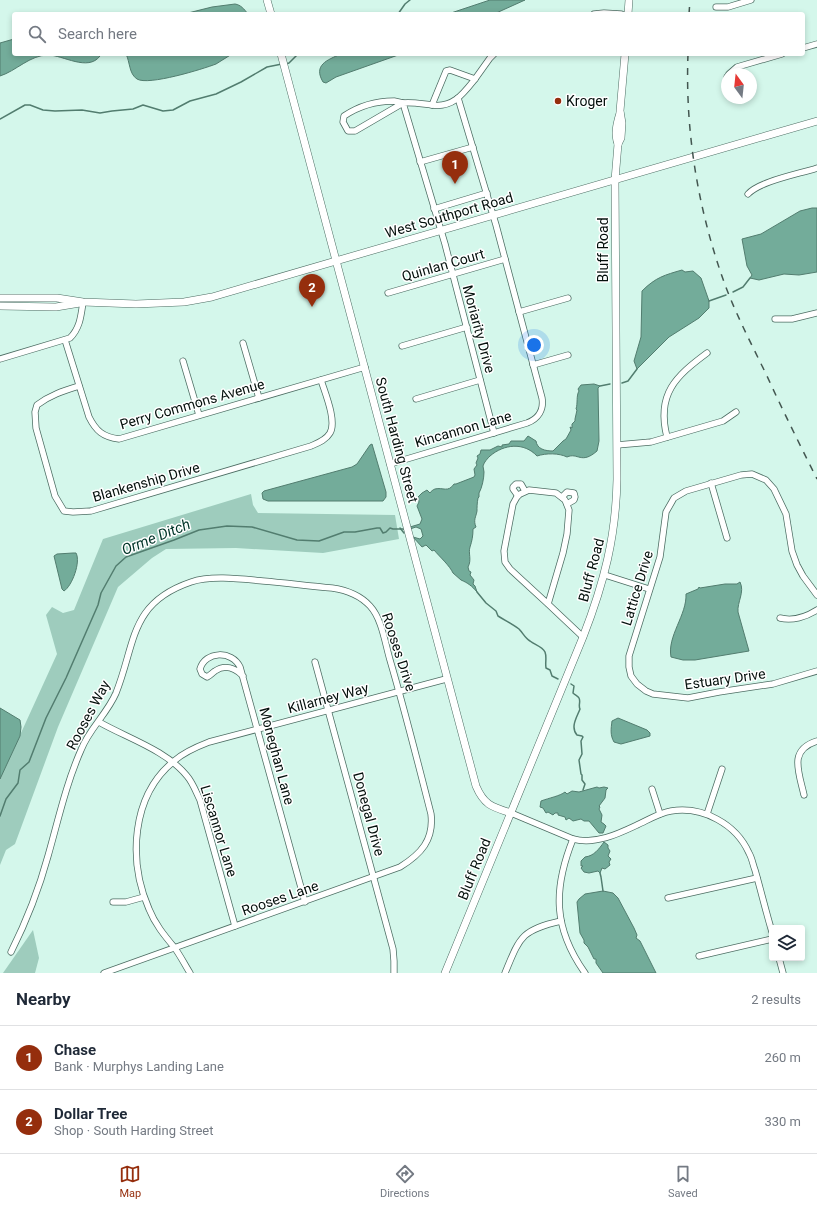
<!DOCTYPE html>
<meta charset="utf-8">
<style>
body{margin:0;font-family:Roboto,sans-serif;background:#f2f2f3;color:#1f2937}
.controls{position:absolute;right:12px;bottom:12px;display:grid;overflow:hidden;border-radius:4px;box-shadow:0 2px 6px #0003}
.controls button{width:36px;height:36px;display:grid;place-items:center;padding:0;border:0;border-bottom:1px solid #e0e1e3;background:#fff;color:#1f2937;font:20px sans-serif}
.compass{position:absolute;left:721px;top:68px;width:36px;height:36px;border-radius:50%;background:#fff;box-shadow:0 2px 6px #0003;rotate:345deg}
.you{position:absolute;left:534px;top:345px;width:14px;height:14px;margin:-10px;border:3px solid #fff;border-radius:50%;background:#1a73e8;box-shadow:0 0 0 6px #1a73e833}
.badge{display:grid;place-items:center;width:26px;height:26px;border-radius:50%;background:#952e0d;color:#fff;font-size:13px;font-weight:700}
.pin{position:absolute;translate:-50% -33px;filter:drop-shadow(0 1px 2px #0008)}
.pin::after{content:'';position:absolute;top:21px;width:14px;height:12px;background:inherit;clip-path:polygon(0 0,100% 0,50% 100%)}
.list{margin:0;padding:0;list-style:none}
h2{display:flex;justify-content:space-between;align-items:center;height:52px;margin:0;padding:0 16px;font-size:17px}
h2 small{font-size:13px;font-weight:400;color:#747a83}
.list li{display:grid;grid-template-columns:26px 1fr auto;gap:12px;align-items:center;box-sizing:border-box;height:64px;padding:0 16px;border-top:1px solid #e0e1e3}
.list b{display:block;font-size:15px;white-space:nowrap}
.list p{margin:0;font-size:13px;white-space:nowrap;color:#747a83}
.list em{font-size:13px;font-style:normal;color:#747a83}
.icon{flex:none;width:22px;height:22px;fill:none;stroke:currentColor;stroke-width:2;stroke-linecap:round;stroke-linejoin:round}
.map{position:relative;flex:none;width:817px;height:973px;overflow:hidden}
.search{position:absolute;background:#fff;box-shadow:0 2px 6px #0003;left:12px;right:12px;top:12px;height:44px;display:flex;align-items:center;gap:10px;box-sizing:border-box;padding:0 14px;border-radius:4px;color:#747a83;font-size:15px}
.sheet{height:180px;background:#fff}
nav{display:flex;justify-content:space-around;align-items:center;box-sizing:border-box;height:56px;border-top:1px solid #e0e1e3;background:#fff;font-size:11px;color:#747a83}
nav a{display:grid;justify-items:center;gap:2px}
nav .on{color:#952e0d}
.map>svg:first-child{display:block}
.green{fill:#9eccbd}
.water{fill:#73ac9a;stroke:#527d6f}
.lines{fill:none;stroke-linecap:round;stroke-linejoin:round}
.stream{stroke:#527d6f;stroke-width:1.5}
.minor-casing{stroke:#4d6d63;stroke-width:7}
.tertiary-casing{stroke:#4d6d63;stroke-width:8}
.secondary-casing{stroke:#4d6d63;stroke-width:8}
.minor{stroke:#fff;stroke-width:5.5}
.tertiary{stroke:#fff;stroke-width:7}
.secondary{stroke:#fff;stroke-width:7}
.rail{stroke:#435650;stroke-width:1.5;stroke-dasharray:7 7;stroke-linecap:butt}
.poi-dot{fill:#952e0d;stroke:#fff;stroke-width:1.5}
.labels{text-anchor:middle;stroke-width:3;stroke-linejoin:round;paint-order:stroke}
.poi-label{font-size:14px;fill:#04100c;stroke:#fff;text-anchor:start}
.street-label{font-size:14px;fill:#04100c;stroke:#fff}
.water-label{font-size:15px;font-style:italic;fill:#003428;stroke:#fff}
</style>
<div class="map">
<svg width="817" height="973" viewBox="0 0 817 973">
<rect width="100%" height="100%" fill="#d4f7eb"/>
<!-- green -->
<g class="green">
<path d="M251 494 253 505 258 513 395 515 399 539 323 553 236 548 166 549 152 558 118 587 58 727 15 844 6 850 0 865V779L57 654 46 615 52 607 63 613 74 610 103 539Z"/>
<path d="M33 930 39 958 35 973H3Z"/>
</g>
<!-- water -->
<g class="water">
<path d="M490 0H525L494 14H448Z"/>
<path d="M235 4C241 5 244 9 248 14H184L212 7Z"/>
<path d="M14 39V54H100V56C88 72 63 55 48 55 30 55 16 71 0 76V43Z"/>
<path d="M126 54H232C227 57 221 61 216 64 203 69 148 86 137 79 129 74 130 62 126 54Z"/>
<path d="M341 54H401L336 77 326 83 323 82C313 65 327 60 341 54Z"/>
<path d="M812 208H817V272L799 275 784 274 759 280 750 278 752 275 747 266 742 239 761 234 800 211Z"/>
<path d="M682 270 685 272 693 271 701 278 709 301V308L699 318 669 337 637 369 634 361 641 337 642 291C656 277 665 275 682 270Z"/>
<path d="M594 384 600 386 598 388 599 441 597 451C581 465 578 452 567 457 559 453 546 453 537 456 524 442 504 444 490 456 488 458 484 462 483 466 483 468 484 470 484 472 484 478 482 488 479 493V497L478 498C477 503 477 508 477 511 476 517 473 520 476 527L473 529C473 536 472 541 470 547 468 553 472 560 468 567L469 571 471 572 470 575 474 580 473 584 475 586 477 592C472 586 468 583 461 580 458 578 456 575 453 573 450 566 439 556 434 550L432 551 426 545 422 547 413 537 420 539 423 536 421 529 416 527 410 529V527L420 524 422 519 417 506 419 502 418 497 422 493 427 490 430 493C430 492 434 489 435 489 443 487 448 493 454 484H456L474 477 475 475 474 469 477 465 476 463 478 458 477 456 480 454 481 450H490L498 446 502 447V445L509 444 511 441H524L528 436 536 441C537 449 545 451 553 451L563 441 566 439 571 430 570 427 572 428V424L575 421V419L577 410 576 409C578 403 576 396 579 391L578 389 581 385Z"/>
<path d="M372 444 386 492V497L383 501H268L263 499 262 493 264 491 352 467 357 464 370 445Z"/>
<path d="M73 553H76C81 562 72 586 64 591L62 589 54 556 57 554Z"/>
<path d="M740 582C745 592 737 602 738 612L749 651 695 660H683L671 657C667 636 687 615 686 594L698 589 699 587 700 588 725 584H737Z"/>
<path d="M0 708 20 720 21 727 20 736 0 779Z"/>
<path d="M618 718 647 730 650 733V736L621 744 614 742C610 735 611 729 612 721Z"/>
<path d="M597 787 599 788 604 787 608 788 606 790 605 798 599 806 600 807 599 809 602 815 601 822 604 824 606 826 603 833H599L589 821H584L581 819 573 821 569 818 566 820 565 817 558 815V813H555L553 815 548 812 546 813 543 808 540 807 541 801C549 798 560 796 565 792L567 794 572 791 579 792Z"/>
<path d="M604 842 608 845V848L610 851 608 856 611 859 609 862 610 865 605 869 602 868 600 873 598 871 589 873 584 872 581 868 583 866H581V861L585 857C594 856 599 849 604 842Z"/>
<path d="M603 891 613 893 618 898 634 928 637 935 636 938 640 941 656 973H603L596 963V959H594L588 947 584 943V940L580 933 577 902 579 899 585 894Z"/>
</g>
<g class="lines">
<!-- stream -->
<g class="stream">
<path d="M398 14 405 4 410 0"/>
<path d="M286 64 289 63 298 54"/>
<path d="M0 119 25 105H30L43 110 55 111 82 110 100 113 112 111 133 109 143 105 163 111 173 110 190 101 216 94 241 82 267 67 282 64"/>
<path d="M733 292 743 287 750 278"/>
<path d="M709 301 726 295"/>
<path d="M622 383 628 381 637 369"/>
<path d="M600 386 610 384"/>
<path d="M400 528 404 533"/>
<path d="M477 592 486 603 496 611 498 616C506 621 512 624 519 629 523 633 525 638 530 641 535 645 542 646 545 652 547 657 545 663 546 668L550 670 552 676 558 679"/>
<path d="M571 684 574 686 573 693C575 695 578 696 579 698 581 702 578 705 580 709 577 717 570 727 577 735L582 736 583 737 581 741 582 754 579 760 581 774 582 775V780L585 784 583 790"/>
<path d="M0 816 6 799 18 783 20 770 29 762 46 718 66 678 98 605 101 593 116 566 126 557 174 540 199 530 227 526 252 527 297 540 319 541 344 532H355L377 528H380L383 533 386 532 390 528 393 529H404"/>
<path d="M600 873 601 877 603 891"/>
</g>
<defs>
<g id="minor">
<path d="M716 7H728L751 0"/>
<path d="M594 14 604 13 621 14"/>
<path d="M803 48 817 44"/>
<path d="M729 74 737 67 782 54"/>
<path d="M727 77 726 84 727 89"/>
<path d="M475 79C463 94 453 108 432 105 422 104 413 102 403 103L445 244 494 433"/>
<path d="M394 101 403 103 355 131H348L343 122 344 116C359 106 376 101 394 101Z"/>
<path d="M432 105 446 71 450 70 475 79 490 58 494 54"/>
<path d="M420 162 473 147"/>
<path d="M748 194C760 181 799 174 817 168"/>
<path d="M434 209 487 193"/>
<path d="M388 293 505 259"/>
<path d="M519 312 568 298"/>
<path d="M775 319H792L817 313"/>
<path d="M65 340 89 417C96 431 103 437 119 439L365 367"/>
<path d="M243 343 259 398"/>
<path d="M402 346 467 327"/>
<path d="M0 359 70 338C80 328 81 316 83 302"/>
<path d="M183 361 199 415"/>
<path d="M533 365 568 355"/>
<path d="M79 386C63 391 50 395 37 405L35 412 36 428 55 496 64 511 73 512 91 511 311 446C318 443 326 440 330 433 337 421 325 393 321 380"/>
<path d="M416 399 480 380"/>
<path d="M667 437C656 394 676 376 707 353"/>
<path d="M617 445 651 442 723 421 736 412"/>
<path d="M390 464 527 423C538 419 544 410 542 398L496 225 458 98"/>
<path d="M711 483 727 538"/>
<path d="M518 496 513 489V487L516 484H521L525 491"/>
<path d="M562 497 567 492 574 493 575 497 574 500 567 504"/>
<path d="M605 575 649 589"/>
<path d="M817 595 803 576 797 565 792 551 786 514 774 489 766 480 752 474 741 475 686 491 674 498 666 512 660 557 629 656V667L631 676 637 684 646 691 653 694 688 698 719 692 773 684 817 671"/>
<path d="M548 604 563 553 567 534 569 510 565 500 556 493 529 490 518 495 513 504 504 551 505 562 510 569 548 604 583 637"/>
<path d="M780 618C792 621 806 617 817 610"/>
<path d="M315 662 393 949 394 961V973"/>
<path d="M243 676C235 668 225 664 215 671 212 673 211 675 207 677L202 674 200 669C205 651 232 650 240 667L305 902"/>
<path d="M99 722C127 738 166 750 187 776 193 783 196 792 200 800L235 926"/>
<path d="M652 789 660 814"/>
<path d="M804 795C799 772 788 750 817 741"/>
<path d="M511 813 573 839C595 845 618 834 637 825 648 820 659 813 671 811 703 806 736 824 749 853 752 858 753 865 755 870 761 891 766 912 772 932"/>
<path d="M707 814 722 769"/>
<path d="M573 839C553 889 553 928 585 973"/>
<path d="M668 898 757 878"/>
<path d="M113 902H126L144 897"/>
<path d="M11 952C26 922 39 889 48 856 58 821 66 784 81 750 89 729 107 714 116 693 136 643 129 603 191 582 211 575 242 579 263 581 286 583 309 586 332 588 346 590 359 594 370 606 382 619 385 643 390 660 405 711 418 763 431 814 434 840 421 854 400 867L104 973"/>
<path d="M699 956 772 939"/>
<path d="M779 958 783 973"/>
<path d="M190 973C185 965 180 955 174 947 164 935 155 924 149 909 128 861 131 796 174 761 184 752 196 747 209 742L446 679"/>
<path d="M505 973C520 937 521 930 561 921"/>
</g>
<g id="tertiary">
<path d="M267 0 271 14"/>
<path d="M281 54 476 786C484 805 492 807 511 813"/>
</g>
<g id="secondary">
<path d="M628 14 629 0"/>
<path d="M618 144C614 134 617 123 620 113"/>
<path d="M0 298H57L83 302 136 304 184 302 212 297 817 121"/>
<path d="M0 306 56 307 80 303"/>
<path d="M445 973 583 637C604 583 616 537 617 479L615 180 618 144 621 138 622 123 620 111 625 54"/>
</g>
</defs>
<!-- minor casing -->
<use href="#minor" class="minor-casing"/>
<!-- tertiary casing -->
<use href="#tertiary" class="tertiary-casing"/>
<!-- secondary casing -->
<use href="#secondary" class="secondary-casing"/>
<!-- minor -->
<use href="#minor" class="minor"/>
<!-- tertiary -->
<use href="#tertiary" class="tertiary"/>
<!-- secondary -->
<use href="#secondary" class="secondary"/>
<!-- rail -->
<g class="rail">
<path d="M689 14 690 0"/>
<path d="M688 54C685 132 698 209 724 282 736 315 752 345 767 376 783 411 800 445 817 479"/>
</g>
</g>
<!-- markers -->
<circle class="poi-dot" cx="558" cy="101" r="4"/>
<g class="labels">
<!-- poi labels -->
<g class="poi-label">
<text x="566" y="106">Kroger</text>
</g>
<!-- street labels -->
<g class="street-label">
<text transform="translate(449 215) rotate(-16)" y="5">West Southport Road</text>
<text transform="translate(603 250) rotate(-90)" y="5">Bluff Road</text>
<text transform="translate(443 265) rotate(-16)" y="5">Quinlan Court</text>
<text transform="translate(479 329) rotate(75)" y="5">Moriarity Drive</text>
<text transform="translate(192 404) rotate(-16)" y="5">Perry Commons Avenue</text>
<text transform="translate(463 429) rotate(-16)" y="5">Kincannon Lane</text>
<text transform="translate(397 440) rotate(75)" y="5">South Harding Street</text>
<text transform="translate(146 482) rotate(-16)" y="5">Blankenship Drive</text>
<text transform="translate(591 570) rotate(-75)" y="5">Bluff Road</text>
<text transform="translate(637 588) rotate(-73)" y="5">Lattice Drive</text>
<text transform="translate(399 652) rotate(72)" y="5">Rooses Drive</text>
<text transform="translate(725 679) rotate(-8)" y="5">Estuary Drive</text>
<text transform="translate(328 698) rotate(-15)" y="5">Killarney Way</text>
<text transform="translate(88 715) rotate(-62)" y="5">Rooses Way</text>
<text transform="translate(277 756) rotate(75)" y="5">Moneghan Lane</text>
<text transform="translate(369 814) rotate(75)" y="5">Donegal Drive</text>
<text transform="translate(219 831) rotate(73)" y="5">Liscannor Lane</text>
<text transform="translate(474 869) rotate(-68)" y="5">Bluff Road</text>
<text transform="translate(280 898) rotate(-19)" y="5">Rooses Lane</text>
</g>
<!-- water labels -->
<g class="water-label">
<text transform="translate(156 537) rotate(-22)" y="5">Orme Ditch</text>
</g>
</g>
</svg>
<div class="controls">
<button><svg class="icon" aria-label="layers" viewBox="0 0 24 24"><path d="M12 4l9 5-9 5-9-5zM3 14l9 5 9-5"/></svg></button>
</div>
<svg class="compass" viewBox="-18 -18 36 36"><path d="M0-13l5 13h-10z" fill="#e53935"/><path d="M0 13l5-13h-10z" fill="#747a83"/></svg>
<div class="you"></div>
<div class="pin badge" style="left:455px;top:184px">1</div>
<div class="pin badge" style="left:312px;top:307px">2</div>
<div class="search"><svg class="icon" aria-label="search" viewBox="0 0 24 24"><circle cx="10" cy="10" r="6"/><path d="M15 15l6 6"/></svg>Search here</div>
</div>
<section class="sheet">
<h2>Nearby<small>2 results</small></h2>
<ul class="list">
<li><span class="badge">1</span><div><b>Chase</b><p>Bank · Murphys Landing Lane</p></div><em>260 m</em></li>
<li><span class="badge">2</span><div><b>Dollar Tree</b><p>Shop · South Harding Street</p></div><em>330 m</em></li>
</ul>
</section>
<nav>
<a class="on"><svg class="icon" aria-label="map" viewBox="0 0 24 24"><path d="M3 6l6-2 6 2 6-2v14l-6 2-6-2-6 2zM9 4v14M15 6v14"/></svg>Map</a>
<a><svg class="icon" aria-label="directions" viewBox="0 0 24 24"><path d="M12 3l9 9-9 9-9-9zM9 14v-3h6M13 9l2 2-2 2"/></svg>Directions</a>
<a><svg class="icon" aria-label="saved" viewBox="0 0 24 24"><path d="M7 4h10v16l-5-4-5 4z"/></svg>Saved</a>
</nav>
